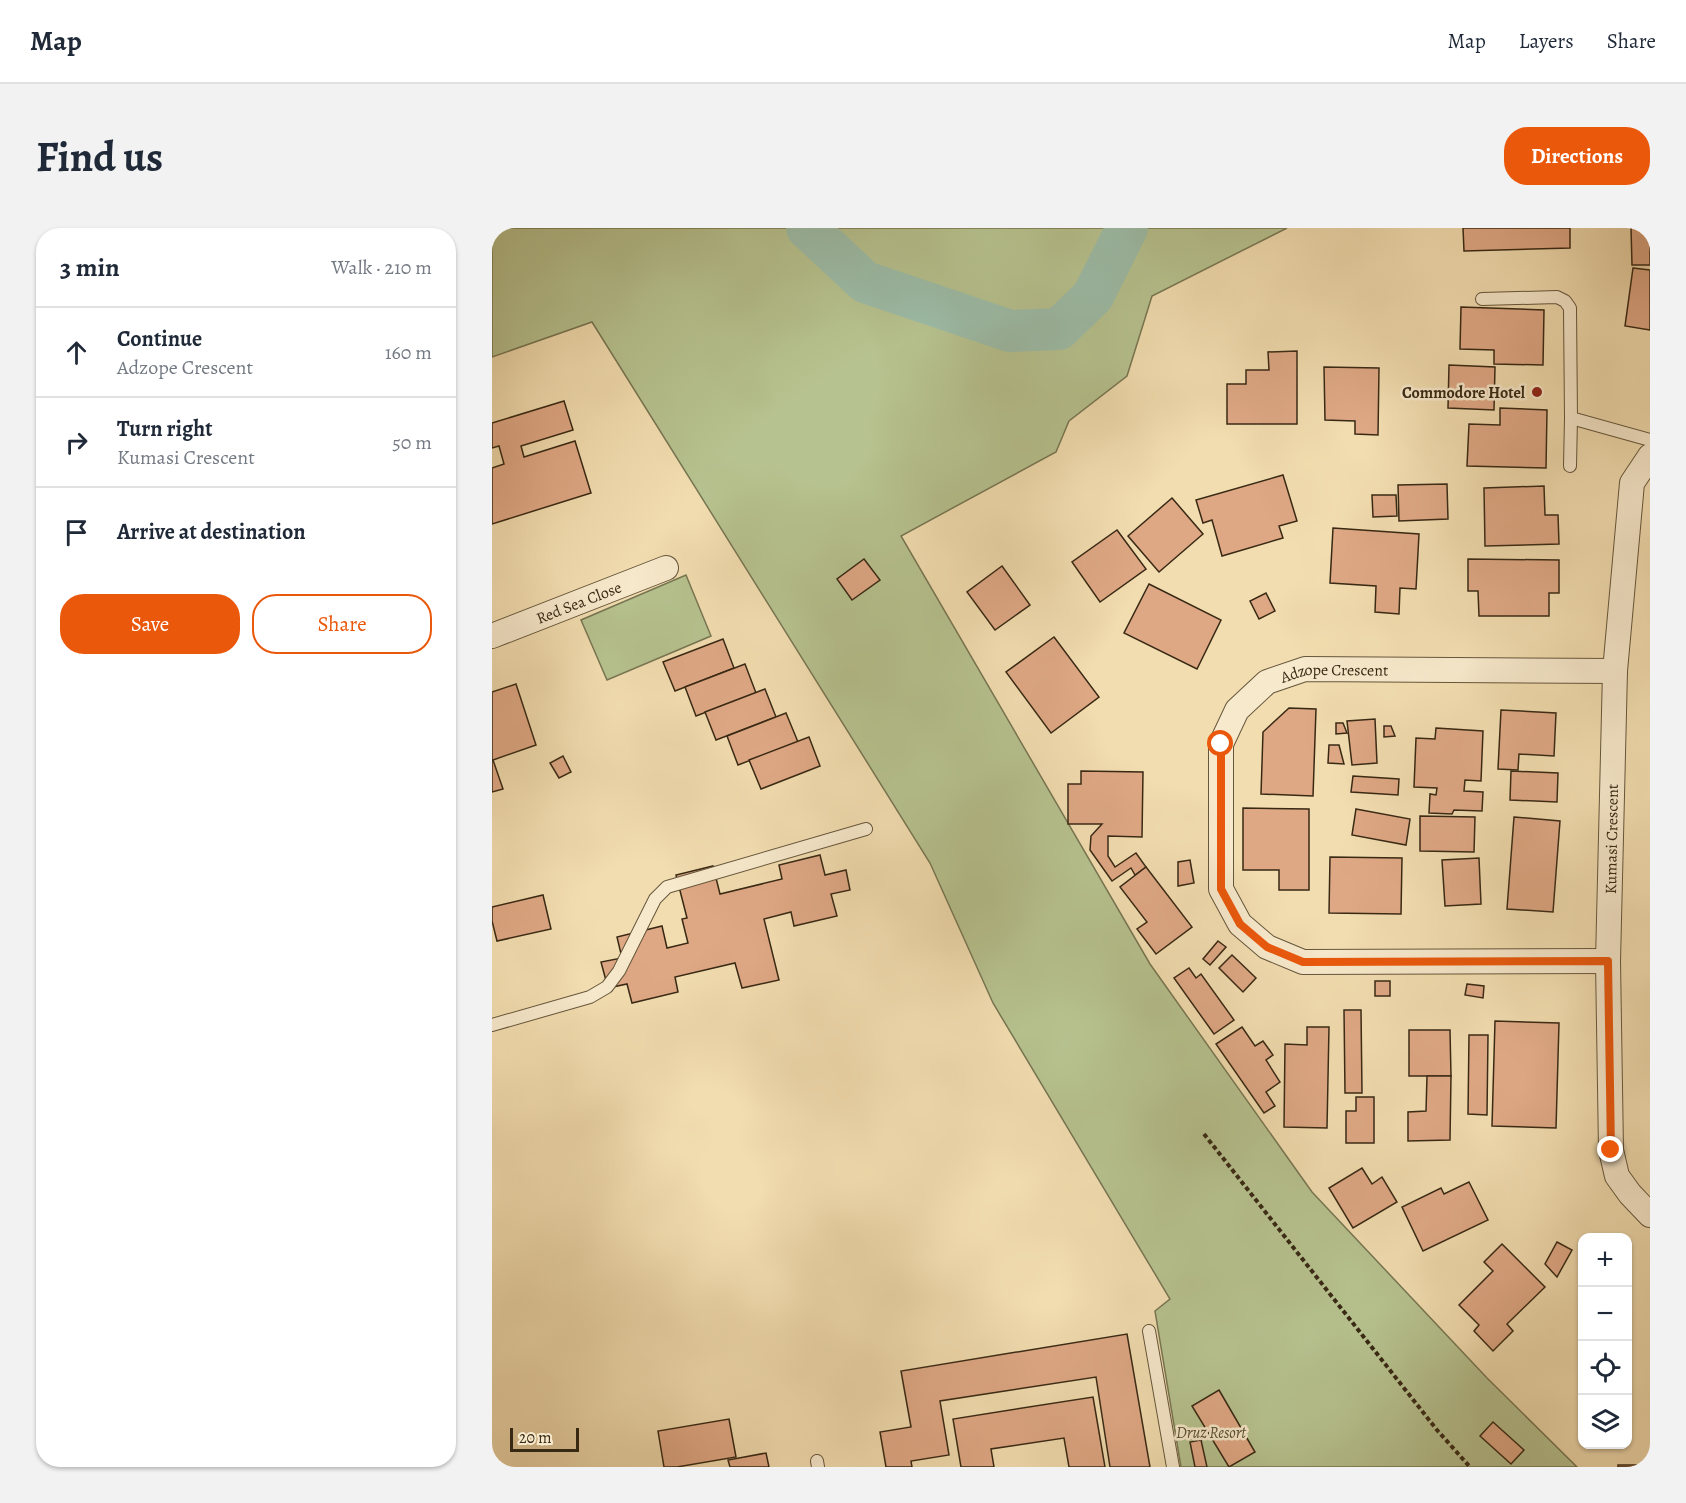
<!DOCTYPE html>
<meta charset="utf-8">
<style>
body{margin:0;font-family:Alegreya,serif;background:#f2f2f3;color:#1f2937}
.controls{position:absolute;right:18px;bottom:18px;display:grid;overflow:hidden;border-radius:12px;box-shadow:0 2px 4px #0004}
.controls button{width:54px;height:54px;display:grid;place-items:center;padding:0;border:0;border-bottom:2px solid #e0e1e3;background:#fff;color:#1f2937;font:30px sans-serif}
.scale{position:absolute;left:18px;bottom:15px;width:69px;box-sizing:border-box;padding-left:6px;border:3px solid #382914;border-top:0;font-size:16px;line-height:21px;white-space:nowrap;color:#382914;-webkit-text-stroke:4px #f7e9cc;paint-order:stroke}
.stop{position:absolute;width:18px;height:18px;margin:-14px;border:4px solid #ea580c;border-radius:50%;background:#fff}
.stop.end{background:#ea580c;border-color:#fff;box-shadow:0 2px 6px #0008}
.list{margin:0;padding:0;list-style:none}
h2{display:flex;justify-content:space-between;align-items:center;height:78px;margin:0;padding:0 24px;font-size:26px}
h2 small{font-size:20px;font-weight:400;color:#747a83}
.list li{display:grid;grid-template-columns:39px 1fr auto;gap:18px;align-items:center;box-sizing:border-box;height:90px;padding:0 24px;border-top:2px solid #e0e1e3}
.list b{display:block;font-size:22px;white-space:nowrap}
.list p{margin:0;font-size:20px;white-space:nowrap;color:#747a83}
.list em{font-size:20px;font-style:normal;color:#747a83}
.actions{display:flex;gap:12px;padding:18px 24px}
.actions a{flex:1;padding:14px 0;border:2px solid #ea580c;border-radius:24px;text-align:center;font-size:21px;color:#ea580c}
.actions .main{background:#ea580c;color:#fff}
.icon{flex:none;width:33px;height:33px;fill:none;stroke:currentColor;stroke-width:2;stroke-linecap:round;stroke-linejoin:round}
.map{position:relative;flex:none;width:1158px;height:1239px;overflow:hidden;border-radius:24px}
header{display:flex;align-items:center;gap:36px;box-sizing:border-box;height:84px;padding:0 30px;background:#fff;border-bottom:2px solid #e0e1e3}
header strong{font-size:28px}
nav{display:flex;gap:33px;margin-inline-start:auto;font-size:21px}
.intro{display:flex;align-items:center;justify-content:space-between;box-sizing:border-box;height:144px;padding:0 36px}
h1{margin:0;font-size:42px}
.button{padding:15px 27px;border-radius:24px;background:#ea580c;color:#fff;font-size:21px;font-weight:700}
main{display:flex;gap:36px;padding:0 36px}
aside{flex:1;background:#fff;border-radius:24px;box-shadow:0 2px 4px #0004}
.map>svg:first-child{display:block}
.green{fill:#b6c28f;stroke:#777652;stroke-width:1.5}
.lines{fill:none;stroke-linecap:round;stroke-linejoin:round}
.river{stroke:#9cbca7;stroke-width:42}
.building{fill:#dfa885;stroke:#382914;stroke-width:1.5}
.lane-casing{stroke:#66563b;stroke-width:14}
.street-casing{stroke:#66563b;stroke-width:26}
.path{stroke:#382914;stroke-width:4;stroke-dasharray:4.5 3;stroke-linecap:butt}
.lane{stroke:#f7e9cc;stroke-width:12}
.street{stroke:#f7e9cc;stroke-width:24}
.route{stroke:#ea580c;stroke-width:8}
.poi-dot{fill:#8f2418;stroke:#f7e9cc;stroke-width:2}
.labels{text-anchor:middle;stroke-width:5;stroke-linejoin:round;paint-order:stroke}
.poi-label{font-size:16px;font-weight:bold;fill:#382914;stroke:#f7e9cc;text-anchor:end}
.street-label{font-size:16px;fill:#382914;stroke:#f7e9cc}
.park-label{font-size:16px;font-style:italic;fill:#584f33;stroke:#f7e9cc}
</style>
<header>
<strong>Map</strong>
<nav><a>Map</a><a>Layers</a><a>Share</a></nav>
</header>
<div class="intro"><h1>Find us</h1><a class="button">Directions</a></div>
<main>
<aside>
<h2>3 min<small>Walk · 210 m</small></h2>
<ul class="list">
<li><svg class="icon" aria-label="ahead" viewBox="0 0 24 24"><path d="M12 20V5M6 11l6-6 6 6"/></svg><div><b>Continue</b><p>Adzope Crescent</p></div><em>160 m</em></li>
<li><svg class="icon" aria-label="right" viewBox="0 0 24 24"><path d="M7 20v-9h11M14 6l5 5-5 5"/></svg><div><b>Turn right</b><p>Kumasi Crescent</p></div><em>50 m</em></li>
<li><svg class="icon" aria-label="arrive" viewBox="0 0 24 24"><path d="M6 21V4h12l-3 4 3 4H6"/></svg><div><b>Arrive at destination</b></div></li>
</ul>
<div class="actions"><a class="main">Save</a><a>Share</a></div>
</aside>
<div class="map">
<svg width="1158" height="1239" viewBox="0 0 1158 1239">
<rect width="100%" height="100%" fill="#f2ddb0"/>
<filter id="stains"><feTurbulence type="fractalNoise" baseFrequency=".00333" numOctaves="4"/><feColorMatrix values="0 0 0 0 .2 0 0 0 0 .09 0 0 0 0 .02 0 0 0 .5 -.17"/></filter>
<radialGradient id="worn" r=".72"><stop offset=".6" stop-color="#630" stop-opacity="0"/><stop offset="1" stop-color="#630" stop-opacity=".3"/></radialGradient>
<!-- green -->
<g class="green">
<path d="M0 0H795L660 68 635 148 577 193 564 224 409 308 658 736 820 964 995 1150 1085 1239H689L663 1083 678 1071 501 775 438 635 100 94 0 129Z"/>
<path d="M194 347 219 408 115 452 89 392Z"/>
</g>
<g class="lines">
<!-- river -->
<path class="river" d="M315 0 373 54 518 103 567 101 601 68 635 0"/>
</g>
<!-- building -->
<g class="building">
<path d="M971 0H1078V20L972 23Z"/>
<path d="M1139 0H1158V37H1140Z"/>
<path d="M1141 40 1158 42V102L1133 98Z"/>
<path d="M969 79 1052 82 1051 137 1002 136V122L968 121Z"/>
<path d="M805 123V196H735V156H754V142H777L776 124Z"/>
<path d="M957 137 1003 139 1002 182 956 180Z"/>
<path d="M832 139 887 140 886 207 863 206V193L833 192Z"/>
<path d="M72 173 81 202 29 218 32 229 83 213 99 265 0 296V240L12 236 7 218 0 220V195Z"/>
<path d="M1008 180 1055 182 1054 240 975 238 977 196 1008 197Z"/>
<path d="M791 247 805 293 787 298 791 310 730 328 720 292 711 295 704 272Z"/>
<path d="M955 256 956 291 907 293 906 257Z"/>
<path d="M1052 258 1053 287H1066L1067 316 993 318 992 260Z"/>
<path d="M880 267H904L905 288 881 289Z"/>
<path d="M680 270 711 306 667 344 636 308Z"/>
<path d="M841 300 927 306 924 361 908 360 907 386 883 384 884 358 838 355Z"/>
<path d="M625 302 654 341 608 374 580 334Z"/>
<path d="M372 331 388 352 360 372 345 351Z"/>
<path d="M976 331 1067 332V365H1057V388H987L986 363H976Z"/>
<path d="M510 338 538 377 503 402 475 364Z"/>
<path d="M657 356 729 392 705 441 632 405Z"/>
<path d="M774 365 783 383 767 391 758 373Z"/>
<path d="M562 409 607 469 559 505 514 444Z"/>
<path d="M231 411 242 440 183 463 171 434Z"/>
<path d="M253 436 264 465 204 488 193 459Z"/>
<path d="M24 456 44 517 1 532 11 561 0 564V464Z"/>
<path d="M273 461 284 489 224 512 213 484Z"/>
<path d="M797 480 824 481 821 568 769 566 771 504Z"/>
<path d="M1009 482 1064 485 1062 528 1027 526 1026 542 1006 541Z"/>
<path d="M294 485 306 514 246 537 235 508Z"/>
<path d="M883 491 885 535 860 537 855 493Z"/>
<path d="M844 495H851L855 505 844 506Z"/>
<path d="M892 498H899L903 508 892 509Z"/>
<path d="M944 500 991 503 989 553 973 552 972 563 991 564 990 583 962 582 960 586 937 585 938 566 944 567 945 560 922 559 924 510 943 511Z"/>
<path d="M317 509 328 538 269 561 257 532Z"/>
<path d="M837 517H847L852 536 836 535Z"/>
<path d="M71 528 79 544 67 550 58 535Z"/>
<path d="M589 543 651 544 650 609 616 608V628L623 639 644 625 654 639 643 647 639 640 620 653 598 622 599 608 610 596H576V556H589Z"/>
<path d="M1019 543 1066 545 1065 574 1018 572Z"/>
<path d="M861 548 907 551 906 567 859 564Z"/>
<path d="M751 580 817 581V662H787V642H751Z"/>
<path d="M864 581 918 591 914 617 860 607Z"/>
<path d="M928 588 983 589 982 624 928 623Z"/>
<path d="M1022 589 1068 593 1061 684 1015 681Z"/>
<path d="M328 627 333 647 354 642 358 662 339 666 345 688 302 698 299 684 272 691 287 752 250 760 243 735 183 749 186 764 140 775 135 756 116 760 109 734 130 730 125 709 170 698 175 720 196 715 190 691 195 690 184 647 221 638 228 666 290 651 287 637Z"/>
<path d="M838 629 910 630 909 686 837 685Z"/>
<path d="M987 630 989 676 953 678 950 632Z"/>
<path d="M698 632 702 655 686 658V634Z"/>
<path d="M654 639 700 699 664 726 645 701 655 694 628 659Z"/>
<path d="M51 667 59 701 5 713 0 693V679Z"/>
<path d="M726 713 734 719 718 737 711 731Z"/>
<path d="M740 727 764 750 751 764 727 740Z"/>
<path d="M697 740 704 750 709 746 742 792 722 806 682 750Z"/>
<rect x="883" y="753" width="15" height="15"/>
<path d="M975 756 992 758 991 770 973 767Z"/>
<path d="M852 782H869L870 865H853Z"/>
<path d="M1003 793 1067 795 1064 900 1000 898Z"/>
<path d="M750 799 763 818 771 813 781 827 774 832 788 854 774 864 783 878 772 885 724 816Z"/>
<path d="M815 799H837L835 900 792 899 793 816 815 817Z"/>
<path d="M917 802H958L959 848H917Z"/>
<path d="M977 807H996L995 887 976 886Z"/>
<path d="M935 848H959L958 912 916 913V884L934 883Z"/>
<path d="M864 869H882V915H854V883H864Z"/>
<path d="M870 940 880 956 890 949 905 974 861 1000 837 960Z"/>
<path d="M977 954 996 992 931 1023 910 979 949 960 952 966Z"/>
<path d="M1065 1014 1080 1022 1065 1049 1053 1036Z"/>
<path d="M1010 1016 1053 1059 1015 1096 1021 1103 1001 1123 982 1103 987 1097 967 1077 1001 1043 992 1034Z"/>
<path d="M635 1106 658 1239H618L604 1149 448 1173 457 1227 419 1233 420 1239H394L388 1204 419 1199 409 1143Z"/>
<path d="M727 1162 763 1224 737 1239 700 1178Z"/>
<path d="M601 1169 613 1239H577L572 1210 499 1221 502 1239H469L461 1191Z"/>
<path d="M237 1191 244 1229 185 1239H172L166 1203Z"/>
<path d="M1001 1194 1032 1222 1019 1236 988 1208Z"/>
<path d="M709 1212 715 1239H703L698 1214Z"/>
<path d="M274 1225 277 1239H238L236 1232Z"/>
<rect x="1126" y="1237" width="32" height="2"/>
</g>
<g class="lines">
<defs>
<g id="lane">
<path d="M990 71 1065 69 1073 73 1078 80 1079 190 1078 238"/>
<path d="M1079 190 1158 212"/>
<path d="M0 797 98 769 115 759 127 743 163 671 175 659 374 601"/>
<path d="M657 1103 681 1239"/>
<path d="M325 1233 326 1239"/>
</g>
<g id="street">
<path d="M1158 228 1140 255 1123 443 1116 733 1119 922 1125 948 1138 966 1158 987"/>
<path id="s1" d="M0 408 174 340"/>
<path id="s2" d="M1116 733 811 734 775 719 748 696 729 661V516L745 482 775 454 813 441 1123 443"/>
</g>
</defs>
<!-- lane casing -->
<use href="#lane" class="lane-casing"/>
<!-- street casing -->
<use href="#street" class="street-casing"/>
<!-- path -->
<path class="path" d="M712 906 945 1202 978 1239"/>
<!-- lane -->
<use href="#lane" class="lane"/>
<!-- street -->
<use href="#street" class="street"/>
</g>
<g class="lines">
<!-- route -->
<path class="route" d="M729 516V661L748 696 775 719 811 734 1116 733 1119 922"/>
</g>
<!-- markers -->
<circle class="poi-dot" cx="1045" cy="164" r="6"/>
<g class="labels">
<!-- poi labels -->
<g class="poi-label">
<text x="1033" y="170">Commodore Hotel</text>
</g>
<!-- street labels -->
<g class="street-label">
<text dy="6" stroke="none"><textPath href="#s1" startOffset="93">Red Sea Close</textPath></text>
<text dy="6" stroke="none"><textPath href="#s2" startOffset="712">Adzope Crescent</textPath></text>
<text transform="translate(1119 611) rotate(-89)" y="6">Kumasi Crescent</text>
</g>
<!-- park labels -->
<g class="park-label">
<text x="719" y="1210">Druz Resort</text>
</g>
</g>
<rect width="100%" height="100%" filter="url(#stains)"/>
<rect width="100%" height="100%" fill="url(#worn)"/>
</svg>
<div class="controls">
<button>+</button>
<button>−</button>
<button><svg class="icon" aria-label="locate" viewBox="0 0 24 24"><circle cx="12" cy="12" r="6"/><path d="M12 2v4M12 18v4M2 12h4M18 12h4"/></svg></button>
<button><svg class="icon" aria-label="layers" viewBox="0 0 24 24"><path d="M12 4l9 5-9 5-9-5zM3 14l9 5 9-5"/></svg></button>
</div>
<div class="scale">20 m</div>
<div class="stop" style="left:729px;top:516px"></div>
<div class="stop end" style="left:1119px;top:922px"></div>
</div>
</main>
